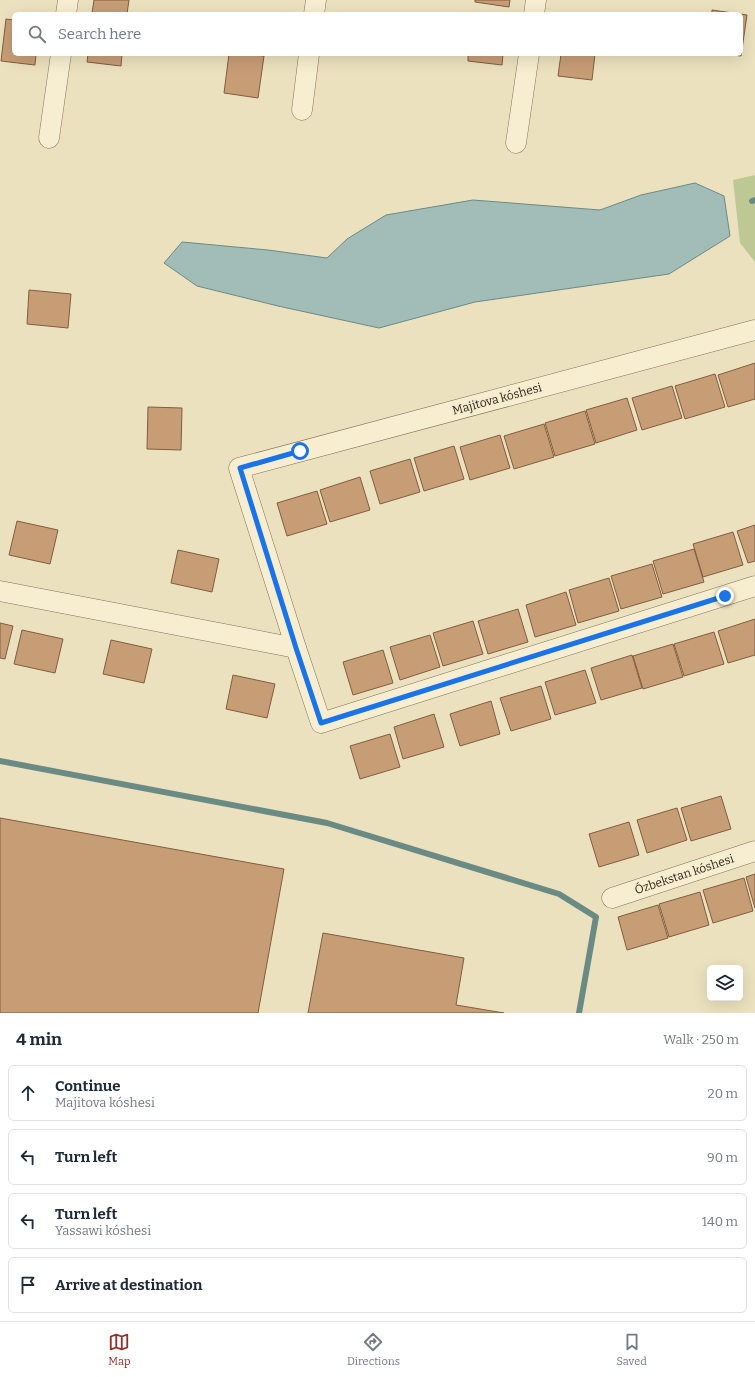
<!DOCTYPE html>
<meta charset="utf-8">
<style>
body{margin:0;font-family:Bitter,serif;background:#f2f2f3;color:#1f2937}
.controls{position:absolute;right:12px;bottom:12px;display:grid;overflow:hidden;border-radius:6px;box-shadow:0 4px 16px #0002}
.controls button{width:36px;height:36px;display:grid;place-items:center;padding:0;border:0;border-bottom:1px solid #e0e1e3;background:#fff;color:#1f2937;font:20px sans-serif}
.stop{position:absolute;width:12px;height:12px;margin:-9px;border:3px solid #1a73e8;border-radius:50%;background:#fff}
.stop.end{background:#1a73e8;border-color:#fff;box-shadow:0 1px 4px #0008}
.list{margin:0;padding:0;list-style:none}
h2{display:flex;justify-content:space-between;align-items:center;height:52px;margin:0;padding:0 16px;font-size:17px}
h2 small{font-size:13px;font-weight:400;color:#747a83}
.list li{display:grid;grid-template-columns:26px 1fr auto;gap:12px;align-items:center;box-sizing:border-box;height:56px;margin:0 8px 8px;padding:0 8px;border:1px solid #e0e1e3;border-radius:6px}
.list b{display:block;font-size:15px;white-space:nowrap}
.list p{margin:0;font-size:13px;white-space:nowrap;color:#747a83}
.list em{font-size:13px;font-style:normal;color:#747a83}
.icon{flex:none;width:22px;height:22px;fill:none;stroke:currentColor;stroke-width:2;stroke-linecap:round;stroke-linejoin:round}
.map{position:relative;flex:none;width:755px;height:1013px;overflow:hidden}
.search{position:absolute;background:#fff;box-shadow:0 4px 16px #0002;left:12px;right:12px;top:12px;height:44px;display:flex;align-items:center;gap:10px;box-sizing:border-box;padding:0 14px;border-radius:6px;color:#747a83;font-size:15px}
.sheet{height:308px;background:#fff}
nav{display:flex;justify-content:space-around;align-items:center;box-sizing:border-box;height:56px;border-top:1px solid #e0e1e3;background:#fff;font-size:11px;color:#747a83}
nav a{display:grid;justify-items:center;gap:2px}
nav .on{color:#8e312b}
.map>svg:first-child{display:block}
.green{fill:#bec894}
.water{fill:#a2bdb7;stroke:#6a8a84}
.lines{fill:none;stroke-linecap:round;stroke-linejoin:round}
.stream{stroke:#6a8a84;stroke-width:6}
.building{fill:#c79d76;stroke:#805d3f}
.street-casing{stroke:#827158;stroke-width:21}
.street{stroke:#f7eed1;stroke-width:20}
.route{stroke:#1a73e8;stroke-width:5}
.labels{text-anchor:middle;stroke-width:3.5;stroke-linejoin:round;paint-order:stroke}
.street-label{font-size:12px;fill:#33281c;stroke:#f3ebce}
</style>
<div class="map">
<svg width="755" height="1013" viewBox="0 0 755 1013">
<rect width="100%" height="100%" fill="#ebe1bf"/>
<!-- green -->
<path class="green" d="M755 175V262L740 243 733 180Z"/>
<!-- water -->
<path class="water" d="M695 183 724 196 730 236 669 274 475 302 379 328 278 306 197 286 164 263 182 242 268 250 327 258 347 239 386 215 473 200 600 210 641 195Z"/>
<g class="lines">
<!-- stream -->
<g class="stream">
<path d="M752 201 755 200"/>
<path d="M0 761 327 823 559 894 596 917 579 1013"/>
</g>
</g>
<!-- building -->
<g class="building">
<path d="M94 0H129L127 14 92 13Z"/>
<path d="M475 0H510L509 7 475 2Z"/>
<path d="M712 10 747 15 741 56 723 54H741V14H712Z"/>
<path d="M6 19 14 20V54H36L35 65 1 61Z"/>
<path d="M88 54H122L121 66 87 62Z"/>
<path d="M229 54H246L264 56 258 98 224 93Z"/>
<path d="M468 54H503L502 65 468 61Z"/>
<path d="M561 54H595L592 80 558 76Z"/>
<path d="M29 290 71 294 68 328 27 324Z"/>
<path d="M755 363V399L728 407 718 375Z"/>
<path d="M715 374 725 407 685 419 675 386Z"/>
<path d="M672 386 682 418 642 430 632 398Z"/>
<path d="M627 398 637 430 596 443 586 410Z"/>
<path d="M148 407 182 408 181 450 147 449Z"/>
<path d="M585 411 595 444 555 456 545 423Z"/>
<path d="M544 424 554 457 514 469 504 436Z"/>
<path d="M500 435 510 468 470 480 460 447Z"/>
<path d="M454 446 464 479 424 491 414 458Z"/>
<path d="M410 459 420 492 380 504 370 471Z"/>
<path d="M360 477 370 510 330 522 320 490Z"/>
<path d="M317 491 327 524 287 536 277 503Z"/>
<path d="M17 521 58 530 50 564 9 555Z"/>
<path d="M755 525V561L748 563 737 531Z"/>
<path d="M733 532 743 565 703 577 693 544Z"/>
<path d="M694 549 704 582 663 594 653 561Z"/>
<path d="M178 550 219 559 212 592 171 583Z"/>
<path d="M652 564 662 597 621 609 611 576Z"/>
<path d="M609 578 619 611 578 623 569 590Z"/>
<path d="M566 592 576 625 535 637 526 605Z"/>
<path d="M518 609 528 642 488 654 478 621Z"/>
<path d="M755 619V655L728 663 718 631Z"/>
<path d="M473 621 483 654 443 666 433 633Z"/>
<path d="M0 623 13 626 5 659 0 658Z"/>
<path d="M22 630 63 639 55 673 14 664Z"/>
<path d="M714 632 724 664 684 676 674 644Z"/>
<path d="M430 635 440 667 400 680 390 647Z"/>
<path d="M111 640 152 649 144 683 103 674Z"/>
<path d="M673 644 683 677 643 689 633 656Z"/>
<path d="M383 650 393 683 353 695 343 662Z"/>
<path d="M632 655 642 688 601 700 591 668Z"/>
<path d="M585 670 596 703 555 715 545 682Z"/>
<path d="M233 675 275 684 267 718 226 709Z"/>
<path d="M541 686 551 719 511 731 500 698Z"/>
<path d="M491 701 500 734 460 746 450 714Z"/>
<path d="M434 714 444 747 403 759 394 727Z"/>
<path d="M390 734 400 767 360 779 350 746Z"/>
<path d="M721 796 731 829 691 841 681 808Z"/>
<path d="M677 808 687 840 647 853 637 820Z"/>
<path d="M0 818 284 869 258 1013H0Z"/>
<path d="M629 822 639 855 599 867 589 834Z"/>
<path d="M755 874V908L746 877Z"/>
<path d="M744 878 753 911 713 923 703 890Z"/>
<path d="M700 892 709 925 669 937 659 904Z"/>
<path d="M658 905 668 938 627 950 618 917Z"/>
<path d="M323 933 464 958 456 1005 504 1013H308Z"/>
</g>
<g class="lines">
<defs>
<g id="street">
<path d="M66 14 68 0"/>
<path d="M314 14 316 0"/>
<path d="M534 14 536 0"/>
<path d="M302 110 309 54"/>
<path d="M49 138 61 54"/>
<path d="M516 143 529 54"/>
<path d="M755 330 239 468 296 648 321 723 755 586"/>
<path d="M0 591 296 648"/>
<path id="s1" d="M612 898 755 851"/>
</g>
</defs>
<!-- street casing -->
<use href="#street" class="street-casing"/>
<!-- street -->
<use href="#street" class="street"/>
</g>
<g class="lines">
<!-- route -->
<path class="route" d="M300 451 240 468 296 648 321 723 725 596"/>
</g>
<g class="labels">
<!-- street labels -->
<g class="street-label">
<text transform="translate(497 399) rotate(-15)" y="4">Majitova kóshesi</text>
<text dy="4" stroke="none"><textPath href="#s1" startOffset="76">Ózbekstan kóshesi</textPath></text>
</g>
</g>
</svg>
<div class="controls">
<button><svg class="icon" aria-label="layers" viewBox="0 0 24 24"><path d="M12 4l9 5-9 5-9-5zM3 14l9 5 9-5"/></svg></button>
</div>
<div class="stop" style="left:300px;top:451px"></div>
<div class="stop end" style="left:725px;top:596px"></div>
<div class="search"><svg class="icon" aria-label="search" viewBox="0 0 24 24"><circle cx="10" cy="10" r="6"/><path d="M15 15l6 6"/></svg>Search here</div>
</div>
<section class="sheet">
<h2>4 min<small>Walk · 250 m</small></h2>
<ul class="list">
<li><svg class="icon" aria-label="ahead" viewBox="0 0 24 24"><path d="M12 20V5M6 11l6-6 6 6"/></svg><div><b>Continue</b><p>Majitova kóshesi</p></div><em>20 m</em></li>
<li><svg class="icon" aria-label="left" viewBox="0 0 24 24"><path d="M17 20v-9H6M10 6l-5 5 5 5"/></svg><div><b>Turn left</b></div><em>90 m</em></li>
<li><svg class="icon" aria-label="left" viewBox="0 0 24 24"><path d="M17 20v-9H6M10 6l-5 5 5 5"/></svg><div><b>Turn left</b><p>Yassawi kóshesi</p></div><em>140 m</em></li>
<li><svg class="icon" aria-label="arrive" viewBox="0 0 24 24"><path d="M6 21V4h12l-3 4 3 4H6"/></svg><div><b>Arrive at destination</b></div></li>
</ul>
</section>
<nav>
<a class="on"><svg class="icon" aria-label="map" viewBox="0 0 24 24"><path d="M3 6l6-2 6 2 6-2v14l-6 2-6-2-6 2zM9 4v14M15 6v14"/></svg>Map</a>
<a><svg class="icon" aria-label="directions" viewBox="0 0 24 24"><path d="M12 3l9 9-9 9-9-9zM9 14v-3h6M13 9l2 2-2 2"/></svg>Directions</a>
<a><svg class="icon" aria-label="saved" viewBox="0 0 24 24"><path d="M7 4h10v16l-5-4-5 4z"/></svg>Saved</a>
</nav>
